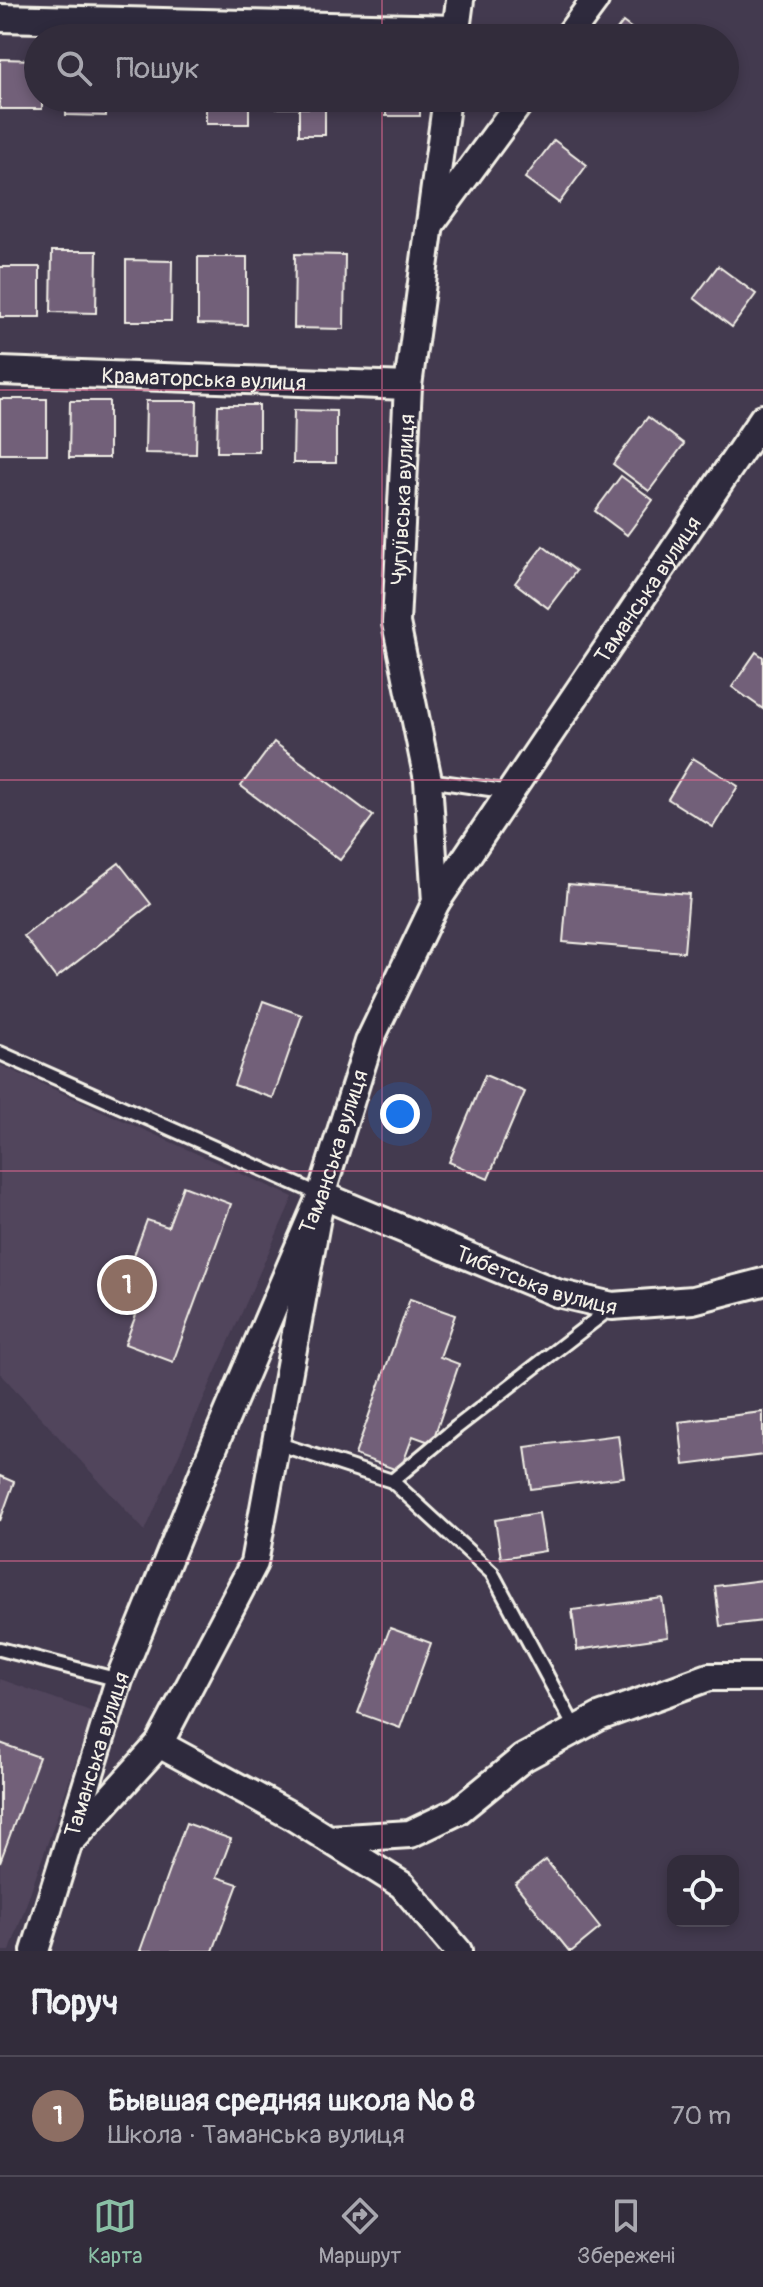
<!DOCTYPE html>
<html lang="uk">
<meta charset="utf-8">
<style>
body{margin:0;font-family:Pangolin,sans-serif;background:#3d3846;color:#f1f3f6}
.controls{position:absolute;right:24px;bottom:24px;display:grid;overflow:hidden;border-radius:16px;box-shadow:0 4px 12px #0003}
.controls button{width:72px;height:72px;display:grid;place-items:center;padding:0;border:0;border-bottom:2px solid #4d4855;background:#322c3b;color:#f1f3f6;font:40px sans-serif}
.you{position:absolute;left:400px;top:1114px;width:28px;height:28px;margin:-20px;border:6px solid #fff;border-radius:50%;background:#1a73e8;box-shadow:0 0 0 12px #1a73e833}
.badge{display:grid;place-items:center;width:52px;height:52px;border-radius:50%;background:#8abfa5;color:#fff;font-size:26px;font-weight:700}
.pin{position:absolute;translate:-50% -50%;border:4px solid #fff;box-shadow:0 2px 8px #0006}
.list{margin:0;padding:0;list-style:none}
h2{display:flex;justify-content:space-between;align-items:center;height:104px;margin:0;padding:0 32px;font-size:34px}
h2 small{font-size:26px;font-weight:400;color:#a8a7af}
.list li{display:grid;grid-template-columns:52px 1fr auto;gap:24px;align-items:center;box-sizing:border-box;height:120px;padding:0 32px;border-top:2px solid #4d4855}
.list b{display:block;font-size:30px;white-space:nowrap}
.list p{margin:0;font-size:26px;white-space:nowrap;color:#a8a7af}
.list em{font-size:26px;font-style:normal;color:#a8a7af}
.icon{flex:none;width:44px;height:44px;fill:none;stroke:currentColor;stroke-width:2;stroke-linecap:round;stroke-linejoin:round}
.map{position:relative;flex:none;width:763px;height:1951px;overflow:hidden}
.search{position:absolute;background:#322c3b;box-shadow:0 4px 12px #0003;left:24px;right:24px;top:24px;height:88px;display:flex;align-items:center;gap:20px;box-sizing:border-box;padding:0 28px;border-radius:44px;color:#a8a7af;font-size:30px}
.sheet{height:224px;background:#322c3b}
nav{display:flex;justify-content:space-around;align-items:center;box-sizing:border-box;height:112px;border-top:2px solid #4d4855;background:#322c3b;font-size:22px;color:#a8a7af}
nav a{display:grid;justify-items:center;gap:4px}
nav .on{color:#8abfa5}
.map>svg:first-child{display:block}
.built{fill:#51455c}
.building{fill:#726079;stroke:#f4f1e8;stroke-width:2}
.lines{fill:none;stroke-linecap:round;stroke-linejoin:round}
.lane-casing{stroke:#f4f1e8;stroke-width:18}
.street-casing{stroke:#f4f1e8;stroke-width:32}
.lane{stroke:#2f2a3d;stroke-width:12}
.street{stroke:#2f2a3d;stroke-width:26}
.grid{fill:none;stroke:#d4648c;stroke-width:2;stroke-opacity:0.55}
.labels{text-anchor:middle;stroke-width:7;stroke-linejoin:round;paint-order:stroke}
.street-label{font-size:22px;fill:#f4f1e8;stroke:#2f2a3d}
</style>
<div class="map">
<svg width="763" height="1951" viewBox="0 0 763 1951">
<rect width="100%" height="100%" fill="#433a4f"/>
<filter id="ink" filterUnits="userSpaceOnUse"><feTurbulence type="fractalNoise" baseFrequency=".0125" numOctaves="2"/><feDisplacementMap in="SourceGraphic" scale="16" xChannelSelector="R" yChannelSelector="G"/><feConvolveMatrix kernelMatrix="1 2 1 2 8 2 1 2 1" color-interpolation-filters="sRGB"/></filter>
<g filter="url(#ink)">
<!-- built -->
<g class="built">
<path d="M0 1065 293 1197 145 1531 0 1373Z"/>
<path d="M0 1679 93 1712 10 1951H0Z"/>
</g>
<!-- building -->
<g class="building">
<path d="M623 22 644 38H611Z"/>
<path d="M0 59 38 60V98H42V109H0Z"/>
<path d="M66 98H106V116L66 115Z"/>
<path d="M133 98H185V103L133 102Z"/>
<rect x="206" y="98" width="43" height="26"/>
<rect x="272" y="98" width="53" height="10"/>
<rect x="386" y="98" width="34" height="18"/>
<rect x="299" y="108" width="26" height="27"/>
<path d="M554 140 587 165 559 203 525 178Z"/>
<path d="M52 251H97L96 313 51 312Z"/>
<path d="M295 254 345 255 344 329 294 328Z"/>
<path d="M198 257H247V325L198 324Z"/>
<path d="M126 260 172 261 171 321H126Z"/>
<path d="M718 266 756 294 732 327 694 298Z"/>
<rect x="0" y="267" width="40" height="50"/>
<rect x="0" y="399" width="47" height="55"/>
<path d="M70 401H109V458H69Z"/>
<path d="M146 401H197L196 454 145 453Z"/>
<path d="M218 405H259V452H217Z"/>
<path d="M294 410 336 411V463H293Z"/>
<path d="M648 417 684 444 649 491 613 464Z"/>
<path d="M621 476 653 500 627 535 595 511Z"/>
<path d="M543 546 576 571 548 608 515 583Z"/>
<path d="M756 652 763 657V709L732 687Z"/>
<path d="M274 742 373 816 340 860 241 786Z"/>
<path d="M693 758 738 786 713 827 668 799Z"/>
<path d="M119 863 151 904 56 978 24 936Z"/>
<path d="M568 884 689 894 684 952 563 942Z"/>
<path d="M263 1001 302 1015 273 1098 234 1085Z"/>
<path d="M485 1075 525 1092 488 1179 449 1162Z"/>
<path d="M183 1186 231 1204 173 1362 125 1344 139 1307 118 1299 147 1220 168 1227Z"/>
<path d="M410 1299 455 1315 440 1357 459 1364 432 1443 413 1436 400 1471 355 1455Z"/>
<path d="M763 1412V1455L684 1465 679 1422Z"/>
<path d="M618 1435 624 1477 531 1489 525 1447Z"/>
<path d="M0 1476 14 1482 0 1521Z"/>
<path d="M539 1513 545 1551 501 1558 495 1520Z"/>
<path d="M763 1580V1621L720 1626 715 1586Z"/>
<path d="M662 1598 668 1637 577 1650 572 1610Z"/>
<path d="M390 1628 431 1643 400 1728 358 1713Z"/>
<path d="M0 1743 39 1757 0 1862Z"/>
<path d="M186 1823 231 1839 217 1877 238 1884 213 1951H140Z"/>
<path d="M546 1860 600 1928 572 1951H569L515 1884Z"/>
</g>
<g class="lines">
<defs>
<g id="lane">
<path d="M428 780 510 792"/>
<path d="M0 1053 321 1195"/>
<path d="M276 1443 392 1481 492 1573 576 1730"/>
<path d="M392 1481 457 1427 612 1307"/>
<path d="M0 1649 119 1680"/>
</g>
<g id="street">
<path d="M0 18 456 29"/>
<path d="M455 38 460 0"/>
<path d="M567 38 595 0"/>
<path d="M432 222 523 98"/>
<path id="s1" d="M0 371 408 386"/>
<path id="s2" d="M436 902 428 780 396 623 408 386 447 98"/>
<path d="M159 1744 290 1815 402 1885 458 1951"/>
<path id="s3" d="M75 1837 159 1744 254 1563 321 1195 557 1293 612 1306 693 1300 763 1282"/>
<path d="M329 1839 410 1834 458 1811 523 1758 599 1717 709 1677H763"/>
<path id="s4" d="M35 1951 119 1680 219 1434 321 1195 369 1042 436 902 763 418"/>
</g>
</defs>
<!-- lane casing -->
<use href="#lane" class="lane-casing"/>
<!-- street casing -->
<use href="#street" class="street-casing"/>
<!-- lane -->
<use href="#lane" class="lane"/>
<!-- street -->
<use href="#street" class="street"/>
</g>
</g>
<!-- grid -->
<path class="grid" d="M382 0V38M382 98V1951M0 390H763M0 780H763M0 1171H763M0 1561H763"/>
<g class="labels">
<!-- street labels -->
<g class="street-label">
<text dy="8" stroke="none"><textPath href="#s1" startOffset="204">Краматорська вулиця</textPath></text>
<text dy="8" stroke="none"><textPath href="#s2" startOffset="406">Чугуївська вулиця</textPath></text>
<text dy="8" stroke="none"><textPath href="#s4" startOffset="1502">Таманська вулиця</textPath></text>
<text dy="8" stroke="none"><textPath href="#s4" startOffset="854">Таманська вулиця</textPath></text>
<text dy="8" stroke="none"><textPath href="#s3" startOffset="936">Тибетська вулиця</textPath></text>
<text dy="8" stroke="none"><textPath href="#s4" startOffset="206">Таманська вулиця</textPath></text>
</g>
</g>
</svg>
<div class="controls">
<button><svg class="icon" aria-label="locate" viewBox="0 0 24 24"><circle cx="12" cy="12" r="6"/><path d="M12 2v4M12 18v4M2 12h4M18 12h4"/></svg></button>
</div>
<div class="you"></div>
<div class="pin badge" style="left:127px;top:1285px;background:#8d6e63">1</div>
<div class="search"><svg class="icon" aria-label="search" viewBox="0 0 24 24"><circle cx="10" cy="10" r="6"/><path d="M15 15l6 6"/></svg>Пошук</div>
</div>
<section class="sheet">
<h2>Поруч<small></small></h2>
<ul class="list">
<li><span class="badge" style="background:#8d6e63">1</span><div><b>Бывшая средняя школа № 8</b><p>Школа · Таманська вулиця</p></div><em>70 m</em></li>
</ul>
</section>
<nav>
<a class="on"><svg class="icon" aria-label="map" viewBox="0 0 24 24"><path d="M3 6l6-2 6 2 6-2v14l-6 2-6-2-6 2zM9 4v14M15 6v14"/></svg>Карта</a>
<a><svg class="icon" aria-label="directions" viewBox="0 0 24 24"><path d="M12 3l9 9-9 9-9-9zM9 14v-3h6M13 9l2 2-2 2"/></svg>Маршрут</a>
<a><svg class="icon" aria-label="saved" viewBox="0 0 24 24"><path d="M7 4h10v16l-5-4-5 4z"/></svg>Збережені</a>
</nav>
